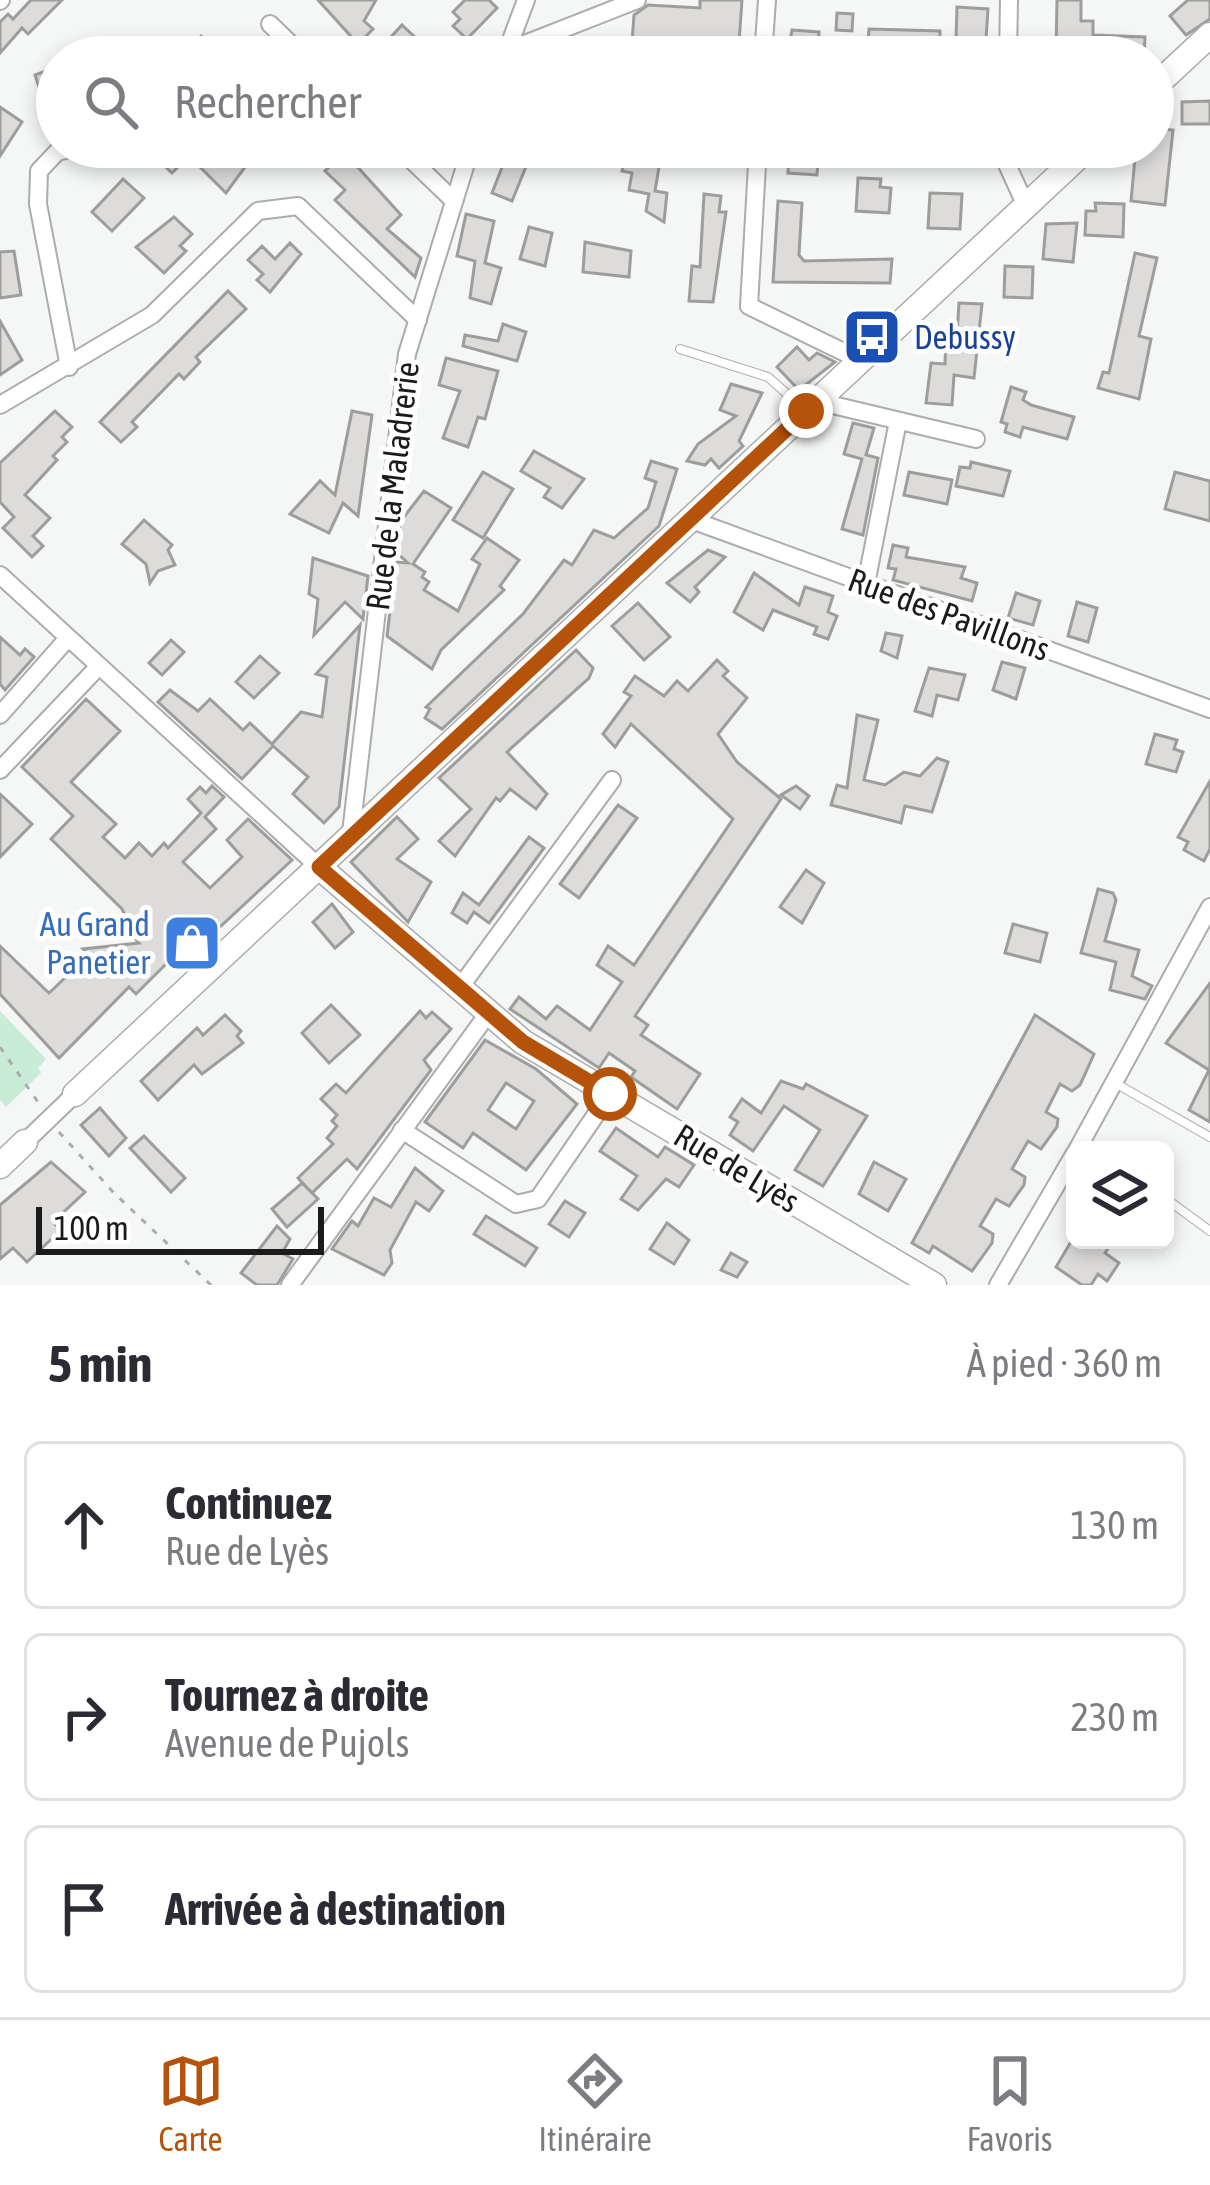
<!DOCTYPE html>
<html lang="fr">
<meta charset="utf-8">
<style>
body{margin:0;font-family:"Asap Condensed",sans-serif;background:#f2f2f3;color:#2b2b33}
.controls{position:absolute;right:36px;bottom:36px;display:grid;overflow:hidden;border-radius:18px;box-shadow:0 6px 18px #0003}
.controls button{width:108px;height:108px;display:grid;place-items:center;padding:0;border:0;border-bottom:3px solid #e1e1e2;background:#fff;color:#2b2b33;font:60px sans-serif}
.scale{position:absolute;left:36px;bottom:30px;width:288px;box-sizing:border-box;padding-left:12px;border:6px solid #1b1b1b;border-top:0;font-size:33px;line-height:42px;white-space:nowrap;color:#1b1b1b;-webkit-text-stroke:9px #fff;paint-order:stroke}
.stop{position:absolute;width:36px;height:36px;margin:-27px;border:9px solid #b45309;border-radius:50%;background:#fff}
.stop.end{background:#b45309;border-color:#fff;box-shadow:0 3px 12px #0008}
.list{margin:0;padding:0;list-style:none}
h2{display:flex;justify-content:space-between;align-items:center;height:156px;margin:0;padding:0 48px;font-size:51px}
h2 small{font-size:39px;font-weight:400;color:#7c7c81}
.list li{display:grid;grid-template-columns:78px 1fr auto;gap:36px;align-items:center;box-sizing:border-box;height:168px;margin:0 24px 24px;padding:0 24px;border:3px solid #e1e1e2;border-radius:18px}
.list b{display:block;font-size:45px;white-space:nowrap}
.list p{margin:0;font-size:39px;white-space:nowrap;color:#7c7c81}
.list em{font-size:39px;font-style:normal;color:#7c7c81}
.icon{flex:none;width:66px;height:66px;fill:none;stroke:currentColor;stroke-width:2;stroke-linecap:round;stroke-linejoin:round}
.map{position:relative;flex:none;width:1210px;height:1285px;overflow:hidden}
.search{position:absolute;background:#fff;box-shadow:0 6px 18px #0003;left:36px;right:36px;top:36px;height:132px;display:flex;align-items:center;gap:30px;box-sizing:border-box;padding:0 42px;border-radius:66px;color:#7c7c81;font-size:45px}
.sheet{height:732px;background:#fff}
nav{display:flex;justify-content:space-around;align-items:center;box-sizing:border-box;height:168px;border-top:3px solid #e1e1e2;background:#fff;font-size:33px;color:#7c7c81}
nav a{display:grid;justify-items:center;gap:6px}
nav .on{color:#b45309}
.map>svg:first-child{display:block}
.green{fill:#c8ecd6}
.building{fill:#dddcdb;stroke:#9d9d9c;stroke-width:3;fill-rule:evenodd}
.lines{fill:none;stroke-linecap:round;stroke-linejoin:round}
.lane-casing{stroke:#abacac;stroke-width:10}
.street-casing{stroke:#abacac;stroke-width:20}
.secondary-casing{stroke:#abacac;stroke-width:27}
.path{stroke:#acacac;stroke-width:3;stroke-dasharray:6 9;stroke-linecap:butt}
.lane{stroke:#fff;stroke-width:8}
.street{stroke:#fff;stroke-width:16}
.secondary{stroke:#fff;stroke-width:24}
.route{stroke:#b45309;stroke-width:15}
.labels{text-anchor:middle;stroke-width:10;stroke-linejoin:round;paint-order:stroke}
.transit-label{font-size:33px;fill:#164399;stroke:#fff;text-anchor:start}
.street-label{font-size:33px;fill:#1b1b1b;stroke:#fff}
.shop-label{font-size:33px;fill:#366cbe;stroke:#fff;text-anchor:end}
</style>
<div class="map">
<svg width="1210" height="1285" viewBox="0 0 1210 1285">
<rect width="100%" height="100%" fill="#f5f6f6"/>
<!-- green -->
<path class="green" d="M0 1011 46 1059 38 1068 41 1073 6 1107 0 1099Z"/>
<!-- building -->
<g class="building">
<path d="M31 0H62L28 34 22 28 0 53V22L8 14 13 19Z"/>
<path d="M318 0H376L364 21 373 29 358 44Z"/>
<path d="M465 0H489L497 8 467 39 453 26 460 19 453 12Z"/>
<path d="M700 0H742L738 57 631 56 634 15 648 5 700 8Z"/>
<path d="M1057 0H1081V21H1093V35L1145 37 1144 57 1056 53Z"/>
<path d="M1188 0H1210V19L1186 35 1170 16Z"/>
<path d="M957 7 988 9 986 39 956 40Z"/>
<path d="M837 13 853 14 852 31 836 30Z"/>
<path d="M402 25 436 57H388L380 49Z"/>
<path d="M869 29 940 31V51L867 57Z"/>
<path d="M792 30 819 32 818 57H787Z"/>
<path d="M201 36 224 57H181Z"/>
<path d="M57 67V95L43 100 35 75Z"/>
<path d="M1210 101V124H1182V102Z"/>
<path d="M0 107 22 122 0 156Z"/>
<path d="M1153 128 1173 130 1165 205 1131 201 1136 147H1153Z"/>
<path d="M168 147H239L251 159 226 193 189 156 172 173 157 159Z"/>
<path d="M510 147H534L512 201 492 193Z"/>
<path d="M819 147 817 175 788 173 789 150Z"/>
<path d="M344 152 401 215 387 229 421 258 415 277 335 200 345 190 325 171Z"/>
<path d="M625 156 660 161 655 191 667 193 664 222 646 211 649 194 629 190 632 173 622 171Z"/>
<path d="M858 178 881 179 880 187 891 188 889 213 856 211Z"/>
<path d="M123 179 144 198 112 231 92 212Z"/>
<path d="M930 193 962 194 960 229 928 228Z"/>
<path d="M704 194 721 196 719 212H726L713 302 689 301 692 266 700 267Z"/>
<path d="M778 201 802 203 799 255 804 261 892 259 890 283 773 282Z"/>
<path d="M1095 203 1124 204 1123 237 1085 235 1086 211H1096Z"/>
<path d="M466 214 494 221 485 263 501 268 491 304 470 298 475 261 457 256Z"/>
<path d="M174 217 192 234 180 246 186 251 164 273 136 247Z"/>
<path d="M1077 223 1073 262 1043 259 1046 224Z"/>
<path d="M529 227 552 233 545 266 520 259Z"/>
<path d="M585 242 631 251 629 277 583 272Z"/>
<path d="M290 243 301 254 270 292 257 280 263 274 248 260 262 246 275 259Z"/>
<path d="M14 251 21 295 0 298V252Z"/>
<path d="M1135 253 1157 258 1139 336 1151 339 1139 399 1098 388 1103 372 1109 373Z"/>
<path d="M1005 266 1033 267 1032 298 1004 297Z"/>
<path d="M228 291 246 309 196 357 200 362 184 379 179 374 132 422 137 427 121 442 100 422Z"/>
<path d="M959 303 982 304 974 378 954 375 952 405 926 403 931 363 945 364 946 335H957Z"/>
<path d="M0 321 22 360 0 375Z"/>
<path d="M503 324 526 332 517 361 463 346 465 335 498 341Z"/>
<path d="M797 347 809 360 817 353 835 362 799 390 777 367Z"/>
<path d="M446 358 498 371 485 419 478 417 468 447 443 438 460 391 439 385Z"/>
<path d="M731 384 762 393 739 441 743 446 719 468 711 459 705 465 687 461 698 444 736 416 720 410Z"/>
<path d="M1011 387 1026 392 1023 400 1031 405 1074 417 1067 439 1023 427 1020 437 1005 432 1007 424 1001 422Z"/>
<path d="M55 411 72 427 62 437 67 442 53 456 57 460 25 495 50 518 33 536 43 546 32 557 3 528 14 517 0 502V463Z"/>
<path d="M352 411 372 415 358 516 343 503 329 533 290 514 320 481 335 495Z"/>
<path d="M853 423 874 428 866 455 878 458 863 535 842 529 862 459 844 454Z"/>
<path d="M534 451 584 479 562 508 544 497 550 488 521 471Z"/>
<path d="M651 461 677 469 659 526 442 729 425 718 430 709 426 707 523 614 564 560 572 565 594 530 614 538 648 508 656 482 645 478Z"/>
<path d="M971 462 1010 471 1003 496 956 486 960 467 970 468Z"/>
<path d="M483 472 513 489 483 538 453 520Z"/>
<path d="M909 472 952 480 947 504 904 495Z"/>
<path d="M1175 472 1210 481V521L1165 509Z"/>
<path d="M424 491 451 508 413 564 425 572 422 577 429 582 424 590 458 611 480 564 472 559 487 538 519 560 500 586 504 590 441 650 432 669 387 636 396 562 408 563 397 553 400 522Z"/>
<path d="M144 520 172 545 168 550 175 565 158 571 150 583 146 564 122 544Z"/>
<path d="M893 545 908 548 906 557 965 567 961 578 977 583 972 601 893 580 896 569 888 568Z"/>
<path d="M708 550 725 557 695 587 699 592 690 602 667 583Z"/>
<path d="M313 558 368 576 363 619 345 602 314 635 318 599 309 594Z"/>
<path d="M754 573 799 605 805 587 833 596 828 612 837 616 828 639 814 634 817 627 773 610 763 630 734 612Z"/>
<path d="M1016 593 1040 601 1033 625 1008 618Z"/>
<path d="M1077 602 1097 608 1088 642 1068 636Z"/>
<path d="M638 603 670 637 644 660 612 626Z"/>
<path d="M360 625 339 807 324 823 293 794 308 777 273 746 242 779 158 702 170 690 198 711 210 699 243 730 250 723 272 744 301 712 322 717 327 677 316 674Z"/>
<path d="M886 633 902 636 897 658 881 651Z"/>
<path d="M0 637 20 655 25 649 34 657 5 690 0 684Z"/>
<path d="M171 640 184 652 162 675 149 663Z"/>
<path d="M576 650 593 668 589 678 507 752 547 794 536 809 510 789 500 801 496 798 455 856 439 841 471 809 439 778Z"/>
<path d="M260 656 279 673 254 698 236 682Z"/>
<path d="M717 660 728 671 723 676 747 698 718 734 737 762 781 799 635 1016 648 1025 641 1035 700 1074 677 1109 631 1077 635 1071 609 1053 599 1068 510 1009 519 997 546 1019 557 1006 590 1030 622 982 597 965 608 946 634 965 733 819 631 724 615 747 603 734 631 696 624 692 635 676 664 696 677 681 688 691Z"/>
<path d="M1002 662 1025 668 1016 699 993 690Z"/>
<path d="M929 668 965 675 958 700 937 695 932 716 915 711Z"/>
<path d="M86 699 120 731 71 782 116 824 103 837 125 858 139 843 152 856 164 843 168 848 201 813 188 799 200 787 206 793 212 786 224 797 205 817 216 829 183 862 210 888 242 857 227 840 248 819 292 860 180 964 173 957 136 994 129 987 59 1058 0 994V946L49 993 89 955 83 949 139 943 122 925 127 919 122 909 51 839 73 816 22 767Z"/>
<path d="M857 715 878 720 864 780 885 785 904 772 920 776 937 758 948 762 932 812 905 806 901 823 831 805 837 785 847 788Z"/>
<path d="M1155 734 1177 740 1174 749 1183 752 1176 772 1146 764Z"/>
<path d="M1210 781V849L1204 861 1184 850 1188 842 1178 837Z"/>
<path d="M796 786 809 796 800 809 781 795Z"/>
<path d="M0 794 32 824 0 857Z"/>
<path d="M618 805 637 818 579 898 560 884Z"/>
<path d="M397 817 418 839 397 859 431 882 408 922 351 862Z"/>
<path d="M529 837 544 848 489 923 474 912 467 923 452 913 463 893 479 905Z"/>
<path d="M806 870 824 883 802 923 780 907Z"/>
<path d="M1098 889 1113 893 1116 900 1105 941 1139 950 1132 976 1152 986 1145 999 1110 990 1116 962 1081 953Z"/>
<path d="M332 904 353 932 335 948 313 922Z"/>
<path d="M1013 924 1047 933 1040 962 1005 953Z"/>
<path d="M1210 983V1122L1189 1110 1209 1070 1166 1043Z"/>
<path d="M331 1005 360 1035 329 1063 302 1033Z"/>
<path d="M420 1011 426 1018 432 1012 451 1029 424 1060 431 1070 357 1169 347 1159 312 1193 298 1178 333 1144 327 1138 337 1126 332 1121 337 1115 321 1099 336 1084 346 1093Z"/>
<path d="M225 1015 241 1031 237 1036 243 1043 202 1074 194 1065 158 1100 141 1081 197 1028 203 1035Z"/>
<path d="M1035 1015 1094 1054 1080 1085 1072 1091 1060 1084 1046 1112 1058 1119 1057 1127 1041 1149 1028 1141 1012 1169 1025 1177 1024 1185 1009 1206 996 1199 980 1226 993 1234 992 1243 972 1271 933 1246 929 1253 912 1243Z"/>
<path d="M485 1040 536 1069 577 1104 526 1170 473 1133 463 1148 425 1122ZM506 1083 534 1101 516 1129 488 1110Z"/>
<path d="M781 1081 803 1089 806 1084 867 1116 823 1186 795 1170 820 1130 784 1106 753 1151 730 1135 738 1122 730 1117 742 1099 761 1113Z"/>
<path d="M100 1108 126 1138 109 1156 81 1125Z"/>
<path d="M616 1128 658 1157 665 1147 694 1165 679 1187 666 1179 638 1210 621 1199 637 1176 600 1151Z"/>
<path d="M144 1136 185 1178 171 1192 130 1148Z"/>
<path d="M51 1162 85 1192 53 1222 61 1230 27 1262 13 1248 0 1259V1205Z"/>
<path d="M874 1162 906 1179 888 1211 859 1194Z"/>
<path d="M415 1168 443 1191 429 1211 416 1202 390 1250 392 1263 384 1275 332 1249 352 1221 358 1226 374 1198 391 1207Z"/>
<path d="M302 1183 318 1199 287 1227 272 1209Z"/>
<path d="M565 1201 585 1213 569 1237 549 1224Z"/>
<path d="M486 1216 537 1248 525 1266 474 1234Z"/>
<path d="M667 1223 689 1240 674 1264 650 1249Z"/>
<path d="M277 1226 290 1239 282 1253 293 1259 277 1285H257L241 1273Z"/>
<path d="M1072 1240H1114L1105 1253 1119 1263 1107 1281 1098 1274 1091 1285H1082L1056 1267Z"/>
<path d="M731 1253 747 1262 737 1277 721 1270Z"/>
</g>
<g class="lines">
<defs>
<g id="lane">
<path d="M680 349 768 377 805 410"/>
<path d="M1115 1083 1210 1137"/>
<path d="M1084 1140 1098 1150"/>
<path d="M1165 1198 1210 1231"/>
</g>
<g id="street">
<path d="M0 1 1 0"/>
<path d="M270 24 304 57"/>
<path d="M507 51 637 0"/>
<path d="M505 56 526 0"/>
<path d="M763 57 767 0"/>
<path d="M1008 57 1009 0"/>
<path d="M398 147 452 199"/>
<path d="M758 147 749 306 860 360"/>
<path d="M1005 147V160L1026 206"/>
<path d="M69 367 38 204 39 171 57 152 77 147"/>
<path d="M816 401 976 439"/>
<path d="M0 405 152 315 258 211 298 206 418 320"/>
<path d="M689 519 1210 709"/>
<path d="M0 575 319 867"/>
<path d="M866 584 898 421"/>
<path d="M0 715 68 638"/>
<path d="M0 770 99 666"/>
<path d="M351 833 407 354 471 147"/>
<path d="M461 986 612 780"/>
<path d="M402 1130 516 1204 538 1199 610 1094"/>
<path d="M25 1142 75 1094"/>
<path d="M1077 1150 1210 907"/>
<path d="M290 1285 490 1011"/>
<path d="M998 1285 1075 1153"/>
</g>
<g id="secondary">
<path d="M1153 88 1210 35"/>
<path d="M319 867 523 1042 934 1285"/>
<path d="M75 1094 1089 147"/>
<path d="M0 1166 25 1142"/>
</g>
</defs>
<!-- lane casing -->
<use href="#lane" class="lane-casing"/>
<!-- street casing -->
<use href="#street" class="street-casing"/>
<!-- secondary casing -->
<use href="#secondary" class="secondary-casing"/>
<!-- path -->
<g class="path">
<path d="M0 1047 40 1105"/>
<path d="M59 1132 114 1193 211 1285"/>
</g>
<!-- lane -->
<use href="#lane" class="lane"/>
<!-- street -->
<use href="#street" class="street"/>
<!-- secondary -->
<use href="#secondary" class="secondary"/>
</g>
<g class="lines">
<!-- route -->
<path class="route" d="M610 1094 523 1042 319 867 806 411"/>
</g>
<!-- icons -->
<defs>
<symbol id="bus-square" viewBox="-11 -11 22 22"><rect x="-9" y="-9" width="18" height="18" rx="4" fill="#1a4fb4" stroke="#fff"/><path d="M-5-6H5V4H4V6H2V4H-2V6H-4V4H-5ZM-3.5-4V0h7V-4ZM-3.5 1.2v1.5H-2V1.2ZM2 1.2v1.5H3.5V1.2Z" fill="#fff"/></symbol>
<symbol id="shop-square" viewBox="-11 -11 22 22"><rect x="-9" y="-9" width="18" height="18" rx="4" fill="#3f7fe0" stroke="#fff"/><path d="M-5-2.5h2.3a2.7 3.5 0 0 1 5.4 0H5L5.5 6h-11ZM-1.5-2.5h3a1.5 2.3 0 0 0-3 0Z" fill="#fff"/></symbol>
</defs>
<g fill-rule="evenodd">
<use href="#bus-square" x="839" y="304" width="66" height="66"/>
<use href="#shop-square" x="159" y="910" width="66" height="66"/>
</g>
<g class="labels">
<!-- transit labels -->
<g class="transit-label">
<text x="914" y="349">Debussy</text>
</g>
<!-- street labels -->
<g class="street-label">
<text transform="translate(392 486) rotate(-83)" y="12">Rue de la Maladrerie</text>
<text transform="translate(949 614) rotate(20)" y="12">Rue des Pavillons</text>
<text transform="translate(737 1168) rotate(31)" y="12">Rue de Lyès</text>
</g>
<!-- shop labels -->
<g class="shop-label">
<text x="150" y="936">Au Grand<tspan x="150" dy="38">Panetier</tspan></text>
</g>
</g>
</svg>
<div class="controls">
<button><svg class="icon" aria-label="layers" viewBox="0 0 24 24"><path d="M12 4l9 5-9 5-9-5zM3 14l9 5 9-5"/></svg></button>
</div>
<div class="scale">100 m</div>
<div class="stop" style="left:610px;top:1094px"></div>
<div class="stop end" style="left:806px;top:411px"></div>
<div class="search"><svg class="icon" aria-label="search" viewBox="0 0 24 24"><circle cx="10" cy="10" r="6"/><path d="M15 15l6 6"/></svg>Rechercher</div>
</div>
<section class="sheet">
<h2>5 min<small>À pied · 360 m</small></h2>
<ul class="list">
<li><svg class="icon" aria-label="ahead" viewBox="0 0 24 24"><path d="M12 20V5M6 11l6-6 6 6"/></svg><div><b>Continuez</b><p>Rue de Lyès</p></div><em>130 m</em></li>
<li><svg class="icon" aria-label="right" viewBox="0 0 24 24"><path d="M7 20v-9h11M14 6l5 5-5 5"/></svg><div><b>Tournez à droite</b><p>Avenue de Pujols</p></div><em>230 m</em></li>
<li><svg class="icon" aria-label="arrive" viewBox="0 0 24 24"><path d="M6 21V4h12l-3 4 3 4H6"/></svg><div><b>Arrivée à destination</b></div></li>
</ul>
</section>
<nav>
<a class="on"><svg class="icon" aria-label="map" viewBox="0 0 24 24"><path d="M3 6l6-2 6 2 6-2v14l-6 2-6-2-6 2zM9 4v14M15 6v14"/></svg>Carte</a>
<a><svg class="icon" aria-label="directions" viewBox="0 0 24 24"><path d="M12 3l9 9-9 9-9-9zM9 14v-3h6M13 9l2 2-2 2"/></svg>Itinéraire</a>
<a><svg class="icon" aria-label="saved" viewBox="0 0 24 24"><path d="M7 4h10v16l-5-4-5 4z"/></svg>Favoris</a>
</nav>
